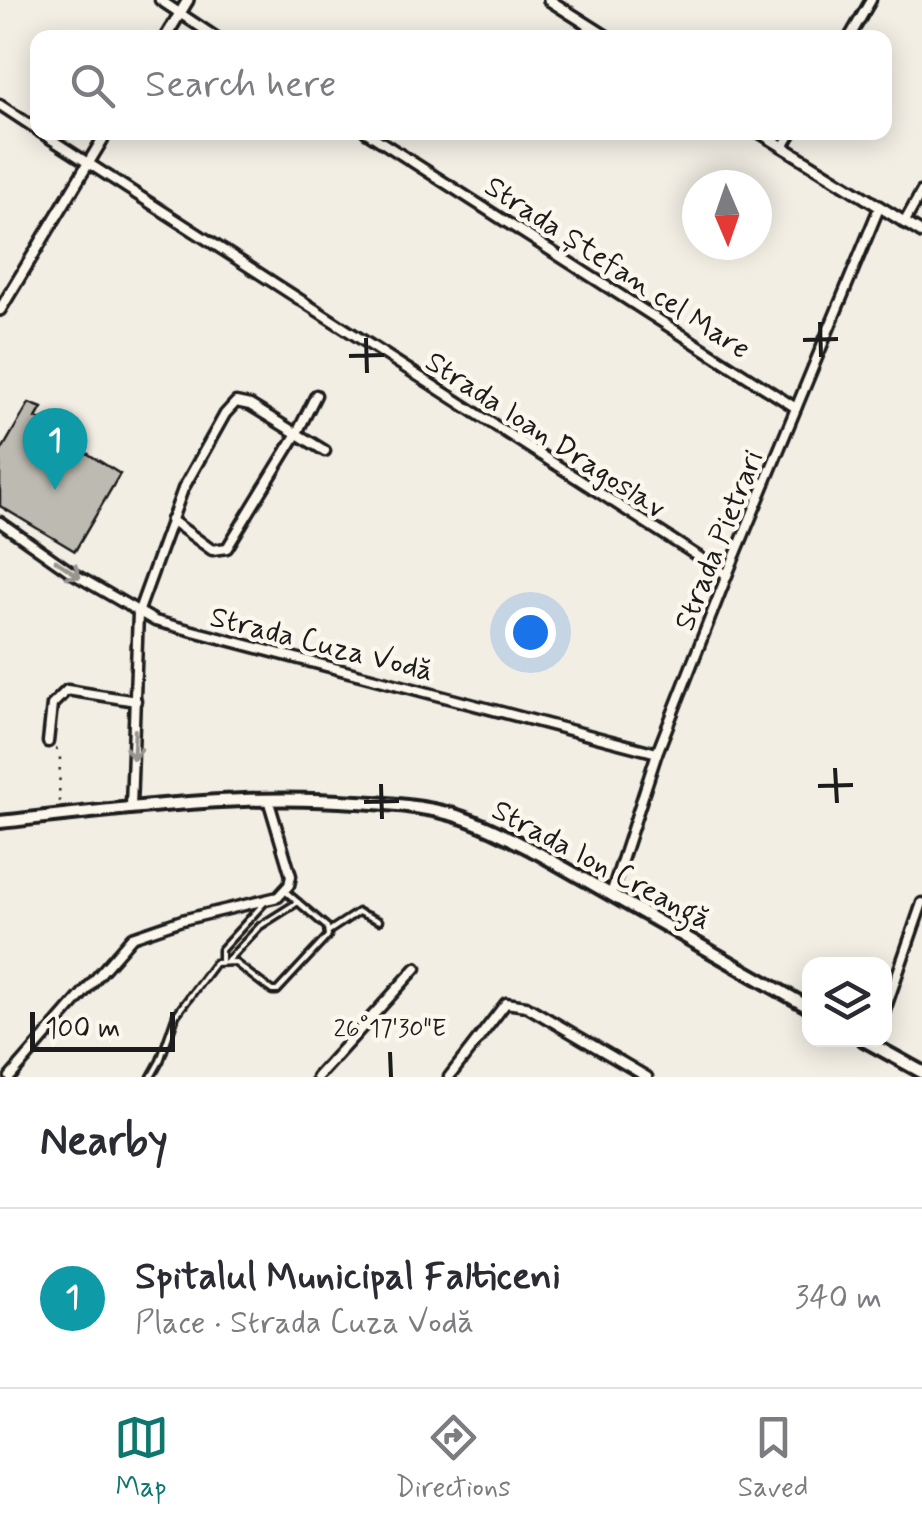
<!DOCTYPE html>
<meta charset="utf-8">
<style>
body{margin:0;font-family:Mynerve,sans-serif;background:#f2f2f3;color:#2b2b33}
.controls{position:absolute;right:30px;bottom:30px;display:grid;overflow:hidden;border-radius:20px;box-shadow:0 5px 25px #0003}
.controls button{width:90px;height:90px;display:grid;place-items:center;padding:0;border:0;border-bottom:2px solid #e1e1e2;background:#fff;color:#2b2b33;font:50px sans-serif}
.compass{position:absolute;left:682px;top:170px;width:90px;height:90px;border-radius:50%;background:#fff;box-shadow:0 5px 25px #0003;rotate:178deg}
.scale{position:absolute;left:30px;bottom:25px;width:145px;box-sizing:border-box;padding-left:10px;border:5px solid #1c1c1c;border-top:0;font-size:28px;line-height:35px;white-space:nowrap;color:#1c1c1c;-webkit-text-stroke:8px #fbf7ec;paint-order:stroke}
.you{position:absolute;left:530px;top:632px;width:35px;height:35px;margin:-25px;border:8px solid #fff;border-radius:50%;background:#1a73e8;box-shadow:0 0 0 15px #1a73e833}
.badge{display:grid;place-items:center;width:65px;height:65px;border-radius:50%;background:#0f766e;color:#fff;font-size:32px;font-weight:700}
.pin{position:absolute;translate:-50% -82px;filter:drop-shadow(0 2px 5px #0008)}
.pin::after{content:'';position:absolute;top:52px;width:35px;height:30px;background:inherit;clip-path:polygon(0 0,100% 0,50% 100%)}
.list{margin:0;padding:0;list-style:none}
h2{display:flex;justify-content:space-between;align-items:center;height:130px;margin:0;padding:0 40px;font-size:42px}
h2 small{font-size:32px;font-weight:400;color:#7c7c81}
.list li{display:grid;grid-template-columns:65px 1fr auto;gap:30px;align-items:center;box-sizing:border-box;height:180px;padding:0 40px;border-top:2px solid #e1e1e2}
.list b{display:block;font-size:38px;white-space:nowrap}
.list p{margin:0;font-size:32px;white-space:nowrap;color:#7c7c81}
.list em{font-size:32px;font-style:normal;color:#7c7c81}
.icon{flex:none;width:55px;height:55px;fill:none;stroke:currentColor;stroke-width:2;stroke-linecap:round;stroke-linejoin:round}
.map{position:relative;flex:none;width:922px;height:1077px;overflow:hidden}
.search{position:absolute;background:#fff;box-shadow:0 5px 25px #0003;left:30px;right:30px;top:30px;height:110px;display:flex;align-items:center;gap:25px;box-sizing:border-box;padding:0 35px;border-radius:20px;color:#7c7c81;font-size:38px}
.sheet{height:310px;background:#fff}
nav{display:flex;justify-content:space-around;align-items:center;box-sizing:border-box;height:140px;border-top:2px solid #e1e1e2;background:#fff;font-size:28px;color:#7c7c81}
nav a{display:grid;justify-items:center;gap:5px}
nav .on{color:#0f766e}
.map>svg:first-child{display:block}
.building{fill:#bdbab1;stroke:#1c1c1c;stroke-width:2.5}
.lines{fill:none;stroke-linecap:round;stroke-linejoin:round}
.service-casing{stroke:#1c1c1c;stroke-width:11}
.minor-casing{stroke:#1c1c1c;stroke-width:15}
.tertiary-casing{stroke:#1c1c1c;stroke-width:16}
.secondary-casing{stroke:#1c1c1c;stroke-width:18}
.path{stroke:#1c1c1c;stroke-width:2.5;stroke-dasharray:2.5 8;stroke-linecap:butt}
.service{stroke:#fbf7ec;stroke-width:4}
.minor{stroke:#fbf7ec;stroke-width:8}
.tertiary{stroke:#fbf7ec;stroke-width:9}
.secondary{stroke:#fbf7ec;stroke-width:10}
.oneway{stroke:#97948e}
.ticks{fill:none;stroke:#1c1c1c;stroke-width:4}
.labels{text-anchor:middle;stroke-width:9;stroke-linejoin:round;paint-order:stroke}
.street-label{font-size:30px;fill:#1c1c1c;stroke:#fbf7ec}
.ticks-label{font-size:25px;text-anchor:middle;fill:#1c1c1c;stroke:#fbf7ec;stroke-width:9;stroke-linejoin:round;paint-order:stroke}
</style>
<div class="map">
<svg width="922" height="1077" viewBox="0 0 922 1077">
<rect width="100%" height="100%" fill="#f2eee4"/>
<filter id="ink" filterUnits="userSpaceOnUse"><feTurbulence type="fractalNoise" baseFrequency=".01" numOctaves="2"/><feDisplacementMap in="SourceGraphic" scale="20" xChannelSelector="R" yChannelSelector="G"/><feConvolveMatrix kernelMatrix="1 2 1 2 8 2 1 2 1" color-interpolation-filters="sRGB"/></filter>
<g filter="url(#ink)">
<!-- building -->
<path class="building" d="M29 403 42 408 36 418 86 442 82 450 120 474 75 551 0 506V453Z"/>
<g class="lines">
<defs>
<g id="service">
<path d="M329 931 358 912 379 921"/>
<path d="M221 960V950L265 902"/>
<path d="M228 960 260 926 298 902"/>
<path d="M151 1077 160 1061 176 1015 215 963 234 962 272 991H277L328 936 327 927 285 891"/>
</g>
<g id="minor">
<path d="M160 0 217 38"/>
<path d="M849 38 871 0"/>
<path d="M0 105 38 130"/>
<path d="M40 132 727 575"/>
<path d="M366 132 796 408"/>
<path d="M783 147 792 132"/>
<path d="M904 223 922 191"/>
<path d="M171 520 212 550 227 548 296 435 316 395"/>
<path d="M0 522 74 574 155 621 657 753"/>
<path d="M48 742 52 705 67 690 136 701"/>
<path d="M131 807 138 613 183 489 225 414 236 402 250 405 325 451"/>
<path d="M611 894 657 753 727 575 879 208"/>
<path d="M884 1013 922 903"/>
<path d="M10 1077 132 937 182 920 278 897 289 885 291 876 268 799"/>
<path d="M317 1077 416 968"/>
<path d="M449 1077 506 1003 526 1006 647 1077"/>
</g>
<g id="tertiary">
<path d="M549 0 609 38"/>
<path d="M165 38 188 0"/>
<path d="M759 132 922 233"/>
<path d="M0 310 107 132"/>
</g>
<g id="secondary">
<path d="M0 822C118 809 237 793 357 802 389 804 423 806 454 815 484 824 511 839 538 853L810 1008"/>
<path d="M864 1040 922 1072"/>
</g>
</defs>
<!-- service casing -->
<use href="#service" class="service-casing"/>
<!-- minor casing -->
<use href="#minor" class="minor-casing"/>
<!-- tertiary casing -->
<use href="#tertiary" class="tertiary-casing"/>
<!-- secondary casing -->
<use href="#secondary" class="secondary-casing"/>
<!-- path -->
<path class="path" d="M56 748 60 756 59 804"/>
<!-- service -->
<use href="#service" class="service"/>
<!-- minor -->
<use href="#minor" class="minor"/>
<!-- tertiary -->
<use href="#tertiary" class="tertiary"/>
<!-- secondary -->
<use href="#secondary" class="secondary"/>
</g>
<!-- one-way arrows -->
<defs><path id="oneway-shaft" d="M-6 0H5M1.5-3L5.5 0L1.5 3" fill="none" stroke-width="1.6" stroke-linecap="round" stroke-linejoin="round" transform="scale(2.5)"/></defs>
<g class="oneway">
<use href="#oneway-shaft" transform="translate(68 569) rotate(34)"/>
<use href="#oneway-shaft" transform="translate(134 745) rotate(93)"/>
</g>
</g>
<!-- ticks -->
<path class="ticks" d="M820 322 821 357M366 338 367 373M803 340 838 339M349 356 384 355M835 768 837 803M381 784 382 819M818 786 853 785M364 802 399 801M390 1052 391 1077"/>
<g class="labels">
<!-- street labels -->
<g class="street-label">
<text transform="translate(618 267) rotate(33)" y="10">Strada Ștefan cel Mare</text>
<text transform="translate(546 434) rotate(33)" y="10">Strada Ioan Dragoslav</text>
<text transform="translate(718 540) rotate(-68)" y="10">Strada Pietrari</text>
<text transform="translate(322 643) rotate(14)" y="10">Strada Cuza Vodă</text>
<text transform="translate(602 864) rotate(28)" y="10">Strada Ion Creangă</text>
</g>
</g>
<g class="ticks-label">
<text x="390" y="1036">26°17'30"E</text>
</g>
</svg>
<div class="controls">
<button><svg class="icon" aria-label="layers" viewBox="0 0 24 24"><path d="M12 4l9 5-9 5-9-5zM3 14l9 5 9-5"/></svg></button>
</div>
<svg class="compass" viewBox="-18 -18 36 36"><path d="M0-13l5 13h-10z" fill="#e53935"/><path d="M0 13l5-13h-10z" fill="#7c7c81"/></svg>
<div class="scale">100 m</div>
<div class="you"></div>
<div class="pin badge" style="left:55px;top:490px;background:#0f9aa8">1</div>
<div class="search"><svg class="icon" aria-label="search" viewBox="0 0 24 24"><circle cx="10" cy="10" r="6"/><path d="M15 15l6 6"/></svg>Search here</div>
</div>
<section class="sheet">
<h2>Nearby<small></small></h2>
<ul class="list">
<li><span class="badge" style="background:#0f9aa8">1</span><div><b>Spitalul Municipal Falticeni</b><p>Place · Strada Cuza Vodă</p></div><em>340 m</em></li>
</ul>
</section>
<nav>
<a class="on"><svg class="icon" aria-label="map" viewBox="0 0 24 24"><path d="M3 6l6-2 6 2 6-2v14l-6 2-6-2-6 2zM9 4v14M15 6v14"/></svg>Map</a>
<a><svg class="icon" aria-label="directions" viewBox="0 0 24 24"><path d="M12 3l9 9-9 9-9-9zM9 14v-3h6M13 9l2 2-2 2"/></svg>Directions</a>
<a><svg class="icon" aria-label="saved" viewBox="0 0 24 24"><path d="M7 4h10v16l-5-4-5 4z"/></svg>Saved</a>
</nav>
